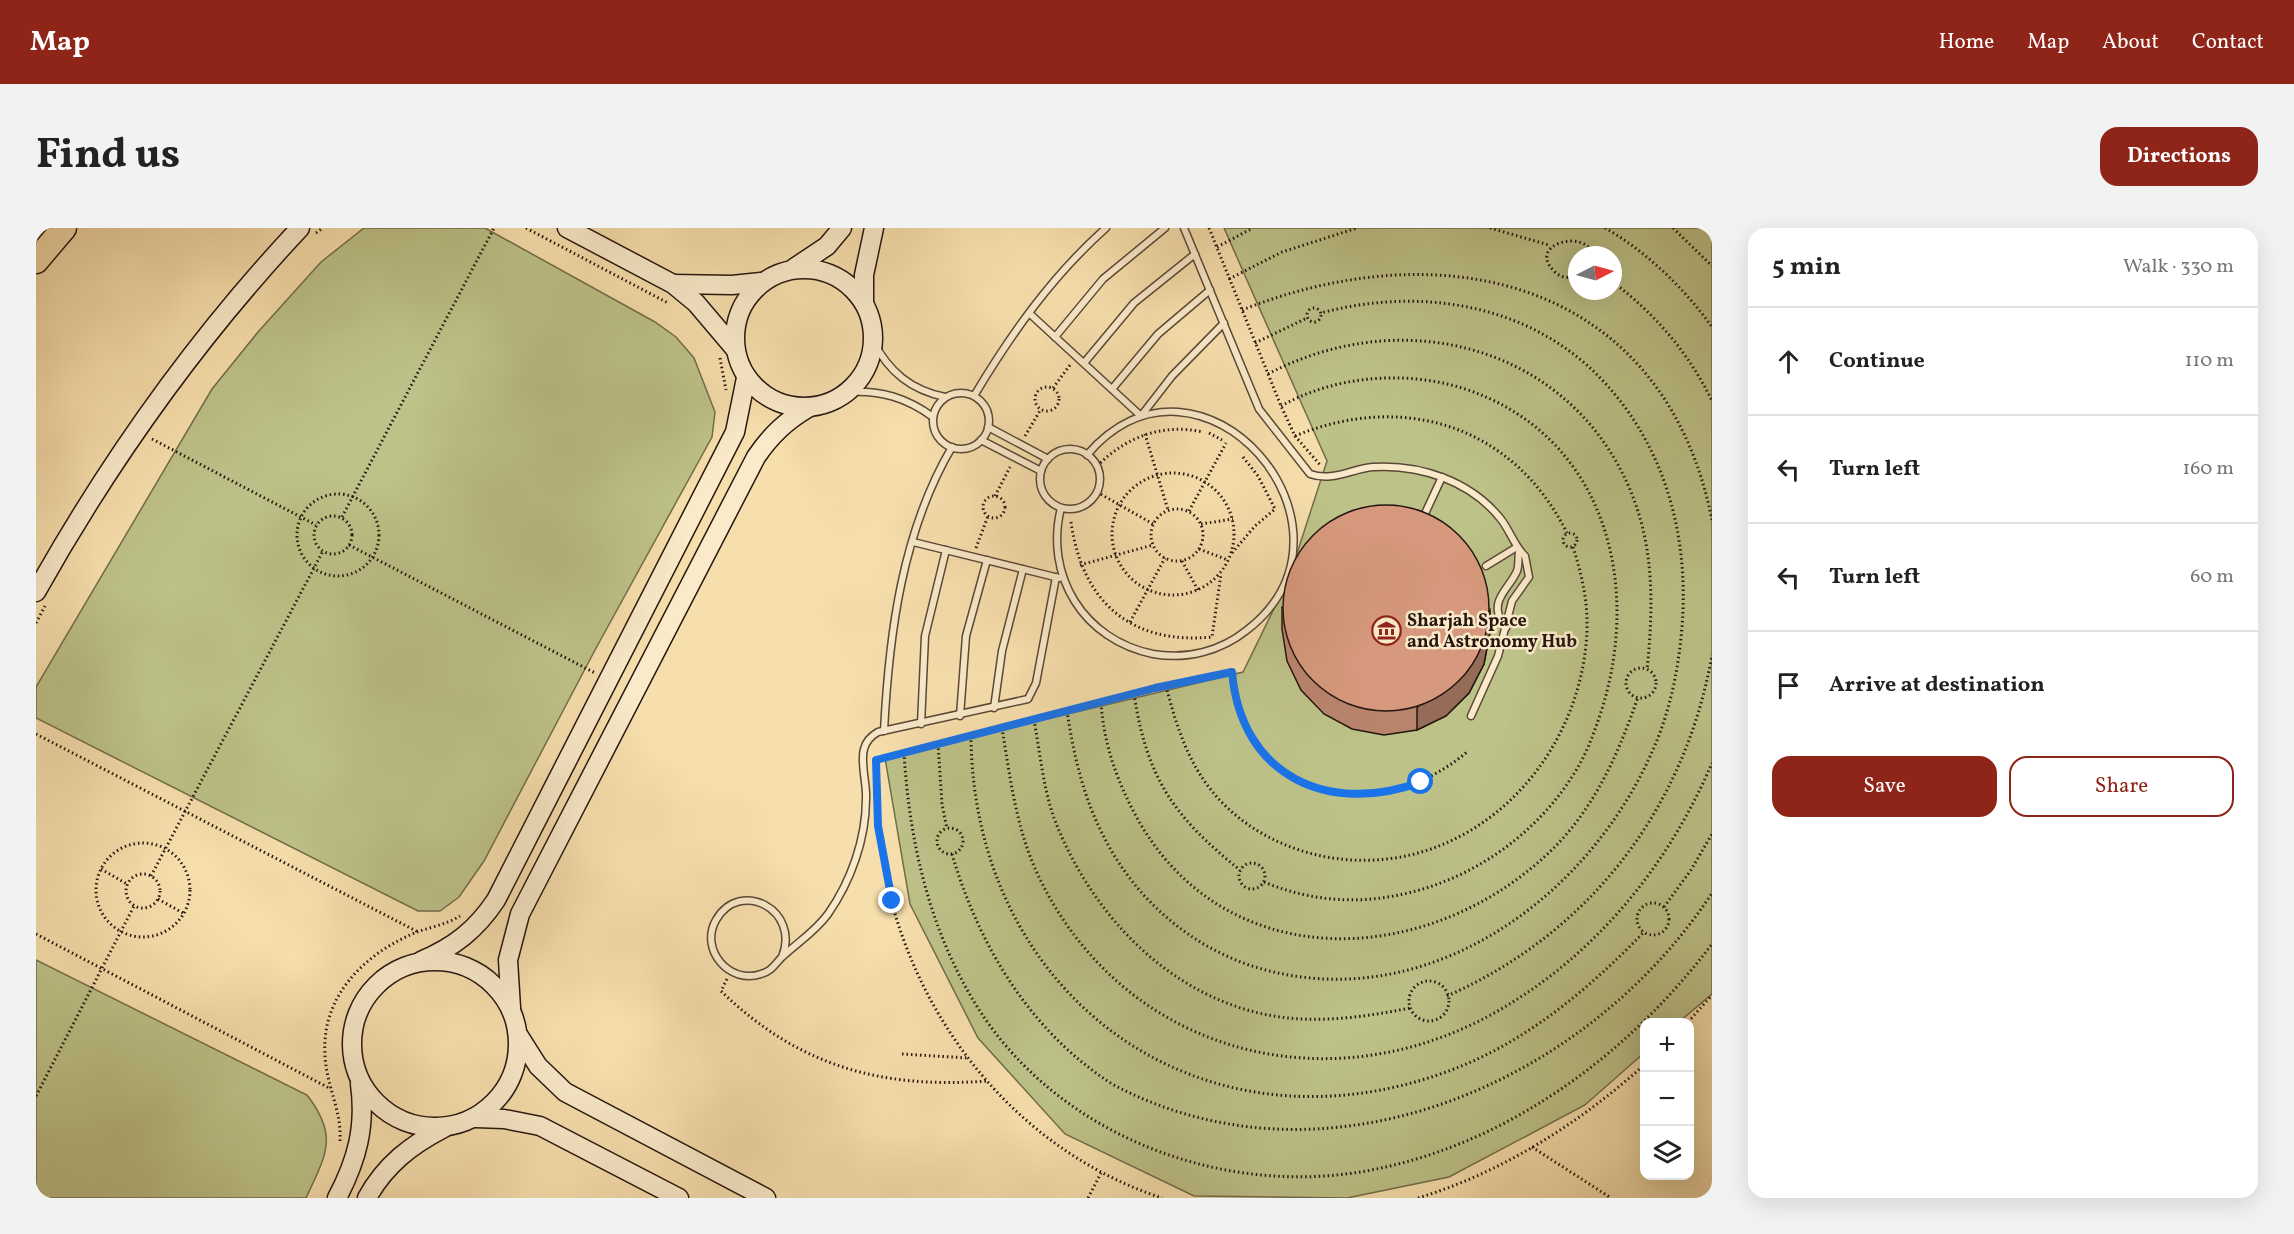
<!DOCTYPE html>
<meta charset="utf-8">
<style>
body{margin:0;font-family:Vollkorn,serif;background:#f2f2f2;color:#222}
.controls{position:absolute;right:18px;bottom:18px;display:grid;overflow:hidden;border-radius:12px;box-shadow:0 6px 24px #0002}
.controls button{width:54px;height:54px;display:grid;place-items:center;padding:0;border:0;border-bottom:2px solid #e0e0e0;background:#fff;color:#222;font:30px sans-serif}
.compass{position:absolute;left:1532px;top:18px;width:54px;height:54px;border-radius:50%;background:#fff;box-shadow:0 6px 24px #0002;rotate:84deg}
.stop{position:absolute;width:18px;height:18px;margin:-14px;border:4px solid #1a73e8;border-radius:50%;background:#fff}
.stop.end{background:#1a73e8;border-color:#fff;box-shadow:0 2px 6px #0008}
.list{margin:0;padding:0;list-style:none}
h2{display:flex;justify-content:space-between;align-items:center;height:78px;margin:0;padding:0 24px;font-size:26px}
h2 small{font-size:20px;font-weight:400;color:#767676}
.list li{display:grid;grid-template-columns:39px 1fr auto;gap:18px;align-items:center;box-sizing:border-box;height:108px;padding:0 24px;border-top:2px solid #e0e0e0}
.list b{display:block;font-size:22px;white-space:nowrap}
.list em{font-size:20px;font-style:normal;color:#767676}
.actions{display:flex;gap:12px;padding:18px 24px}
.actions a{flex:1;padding:14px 0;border:2px solid #8f2418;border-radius:18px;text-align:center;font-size:21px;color:#8f2418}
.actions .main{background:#8f2418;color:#fff}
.icon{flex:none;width:33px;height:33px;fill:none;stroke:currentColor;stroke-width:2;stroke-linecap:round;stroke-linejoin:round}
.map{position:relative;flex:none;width:1676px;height:970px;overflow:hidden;border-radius:18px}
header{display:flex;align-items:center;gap:36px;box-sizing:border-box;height:84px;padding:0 30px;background:#8f2418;color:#fff}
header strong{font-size:28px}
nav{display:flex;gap:33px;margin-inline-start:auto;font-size:21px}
.intro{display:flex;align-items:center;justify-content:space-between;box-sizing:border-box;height:144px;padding:0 36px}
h1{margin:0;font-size:42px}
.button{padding:15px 27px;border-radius:18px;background:#8f2418;color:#fff;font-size:21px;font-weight:700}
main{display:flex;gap:36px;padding:0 36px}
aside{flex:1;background:#fff;border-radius:18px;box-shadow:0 6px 24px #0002}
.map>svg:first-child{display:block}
.green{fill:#bdc289;stroke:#716c4c;stroke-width:1.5;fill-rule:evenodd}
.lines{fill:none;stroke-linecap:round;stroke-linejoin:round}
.lane-casing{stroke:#5a4836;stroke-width:9}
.secondary-casing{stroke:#25160f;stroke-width:21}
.highway-casing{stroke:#25160f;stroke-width:27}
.path{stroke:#25160f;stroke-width:3;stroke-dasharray:1.5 3;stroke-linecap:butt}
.lane{stroke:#faeaca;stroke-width:6}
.secondary{stroke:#faeaca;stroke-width:18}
.highway{stroke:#f7dfad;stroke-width:24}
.wall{fill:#b9846c;stroke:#25160f;stroke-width:1.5}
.shaded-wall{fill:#966b58;stroke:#25160f;stroke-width:1.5}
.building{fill:#d7997d;stroke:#25160f;stroke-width:1.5}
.route{stroke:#1a73e8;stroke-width:8}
.labels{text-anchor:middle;stroke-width:5;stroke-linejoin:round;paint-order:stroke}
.poi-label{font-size:18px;font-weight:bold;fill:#25160f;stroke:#faeaca;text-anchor:start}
</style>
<header>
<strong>Map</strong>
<nav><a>Home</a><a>Map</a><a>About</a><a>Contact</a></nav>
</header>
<div class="intro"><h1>Find us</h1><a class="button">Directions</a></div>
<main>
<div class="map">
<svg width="1676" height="970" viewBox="0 0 1676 970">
<rect width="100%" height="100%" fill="#f7dfad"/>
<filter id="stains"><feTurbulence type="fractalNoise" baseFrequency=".00333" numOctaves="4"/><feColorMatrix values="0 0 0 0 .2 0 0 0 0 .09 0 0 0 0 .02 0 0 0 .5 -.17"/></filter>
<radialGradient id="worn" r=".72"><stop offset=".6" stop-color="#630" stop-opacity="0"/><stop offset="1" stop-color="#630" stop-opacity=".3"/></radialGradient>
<!-- green -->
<g class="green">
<path d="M328 0H449L619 94 640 109 658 130 679 184 676 209 559 422 448 633 423 669 404 683H382L0 490V459L176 161 222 104 285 34Z"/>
<path d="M1188 0H1676V766L1643 794H1608V825L1549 877 1413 949 1311 970 1158 968 1029 906 942 810 874 676 849 530 1207 444 1253 350 1291 233ZM1541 27H1577V63H1541Z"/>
<path d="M0 732 271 867C303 908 290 927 270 970H0Z"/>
</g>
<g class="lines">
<defs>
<g id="lane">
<path d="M1148 0 1223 181 1274 246C1296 254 1315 241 1337 239 1384 236 1434 253 1464 290 1474 302 1478 318 1489 328L1493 349 1476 373 1462 428 1435 488"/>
<path d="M993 85 1105 188 1136 148 1188 95"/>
<path d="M1019 109 1067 51 1129 0"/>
<path d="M837 113C853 144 875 162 909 169"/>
<path d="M1048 135 1098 75 1159 26"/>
<path d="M1076 161 1122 106 1174 62"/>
<path d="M813 164C845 162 871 170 897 189"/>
<circle cx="925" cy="193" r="28"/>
<path d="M938 168C975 106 1016 48 1070 0"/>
<path d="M952 199 1012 231"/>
<path d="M945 212 1005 243"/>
<circle cx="1034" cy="251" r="30"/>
<path d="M1025 280C1008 348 1048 412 1117 426 1151 432 1185 423 1211 402 1343 300 1164 94 1051 227"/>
<path d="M1386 292 1406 249"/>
<path d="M877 314 1023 350"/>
<path d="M1450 338 1481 319"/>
<path d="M1470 400C1449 374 1473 362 1481 343 1483 337 1482 330 1483 324"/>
<path d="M958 480 966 423 987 341"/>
<path d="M924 488 930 408 951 332"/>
<path d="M885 496 889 408 910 322"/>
<path d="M848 503C853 406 866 304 916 219"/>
<path d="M746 729C765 682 704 650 680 692 663 722 694 757 725 746 736 743 739 736 746 729 762 714 779 704 792 686 815 653 830 611 830 571 831 555 824 535 828 521 830 513 835 508 842 504L992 471 1000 455 1020 349"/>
</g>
<g id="secondary">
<path d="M531 0 637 56 660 75 699 121"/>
<path d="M758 40 791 18 806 0"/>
<circle cx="768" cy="110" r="69"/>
<path d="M637 56 696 57 725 54"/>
<path d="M828 75V47L838 0"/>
<path d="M0 364C74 232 160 111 264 0"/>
<circle cx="399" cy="816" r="83"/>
<path d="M385 733C418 719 440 702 460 672L699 204 710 150"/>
<path d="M475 780 472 732 484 686 720 229C735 207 750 193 772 180"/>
<path d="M483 808 502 838 529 864 730 970"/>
<path d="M440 890 468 891 504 898 643 970"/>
<path d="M301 970C321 932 330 899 324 856"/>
<path d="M331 970C349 937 375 917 408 900"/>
</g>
<path id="highway" d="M0 33 28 0"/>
</defs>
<!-- lane casing -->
<use href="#lane" class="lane-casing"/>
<!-- secondary casing -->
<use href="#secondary" class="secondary-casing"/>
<!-- highway casing -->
<use href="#highway" class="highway-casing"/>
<!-- path -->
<g class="path">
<path d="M490 0 632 75"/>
<path d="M1173 0 1245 178 1259 208 1285 238"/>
<path d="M1454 0 1513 17"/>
<path d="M1569 0C1610 23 1649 61 1676 99"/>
<path d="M1637 0 1676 38"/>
<path d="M280 5 287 0"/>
<path d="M1181 19 1217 0"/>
<path d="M1541 49C1533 50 1525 50 1519 44 1489 16 1550 0 1557 27"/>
<path d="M1193 51 1246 24 1321 0"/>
<path d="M1577 54C1619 86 1653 125 1676 173"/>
<circle cx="1278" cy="87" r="7"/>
<path d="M1206 82C1413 0 1629 56 1676 292"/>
<path d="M1219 115 1271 90"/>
<path d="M684 130 690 162"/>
<path d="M1232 146C1380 68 1561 128 1606 297 1618 345 1616 393 1611 442"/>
<circle cx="1011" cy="171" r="12"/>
<path d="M1017 160 1034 137"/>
<path d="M1173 205 1186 212"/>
<path d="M1109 206 1132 282"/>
<path d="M989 208 1005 181"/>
<path d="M1259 208C1368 163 1478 198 1531 305"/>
<path d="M116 211 280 297"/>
<path d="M1061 238C1090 209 1126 195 1167 204"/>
<circle cx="1137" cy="306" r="61"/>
<path d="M1061 264 1117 296"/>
<circle cx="302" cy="307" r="41"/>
<path d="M959 268 974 239"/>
<circle cx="958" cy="279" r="11"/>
<circle cx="1141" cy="307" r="26"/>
<path d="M1153 283 1190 215"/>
<circle cx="297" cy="307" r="19"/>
<path d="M306 289 458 0"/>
<path d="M1035 294C1046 374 1095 417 1176 409L1185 346"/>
<path d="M1165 296 1197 291"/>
<circle cx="1534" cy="312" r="7"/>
<path d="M313 317 559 445"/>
<path d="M940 320 952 288"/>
<path d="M1163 321 1192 332"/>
<path d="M1196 325 1219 298 1239 281 1222 248 1207 229"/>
<path d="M1146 333 1162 362"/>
<path d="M1044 337 1117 317"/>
<path d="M1094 394 1129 330"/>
<path d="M0 395 9 378"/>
<circle cx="1605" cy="455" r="15"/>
<path d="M1130 458C1139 493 1150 529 1172 558 1198 593 1238 617 1281 627 1422 659 1545 542 1551 403 1552 374 1546 347 1537 319"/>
<path d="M1098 466C1111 551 1138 589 1204 642"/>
<path d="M1065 475C1068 517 1081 553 1101 590 1188 746 1383 741 1506 631 1555 588 1581 530 1602 469"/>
<path d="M1031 483C1037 523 1046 564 1064 601 1094 665 1147 714 1213 737 1382 793 1549 676 1616 524 1636 480 1645 429 1647 382 1650 298 1626 217 1569 155 1497 76 1385 58 1285 85"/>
<path d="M998 492C1004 524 1007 559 1018 590 1056 690 1141 778 1252 790 1293 794 1334 788 1374 780"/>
<path d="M966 500C974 549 980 599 1001 645 1085 825 1290 880 1460 784 1559 728 1632 638 1676 535"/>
<path d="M0 506 382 704"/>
<path d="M935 508C937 767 1163 934 1410 844 1488 816 1552 762 1608 704"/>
<path d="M902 516 906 576 911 601"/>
<path d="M868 525C873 608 891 692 933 765 1010 902 1178 970 1330 943 1470 918 1592 827 1676 716"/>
<path d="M840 547V532L1119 460 1196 444C1207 573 1341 600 1431 524"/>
<path d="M841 584C851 755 961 916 1126 970"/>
<circle cx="914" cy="613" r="13"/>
<circle cx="107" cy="662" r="47"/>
<path d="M916 626C943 718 994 803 1076 856 1289 970 1551 856 1676 665"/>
<circle cx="1216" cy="648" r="13"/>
<path d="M65 641 91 656"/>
<circle cx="107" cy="663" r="17"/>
<path d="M115 648 287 323"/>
<path d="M1228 654C1276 674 1326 677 1376 664 1443 647 1503 603 1539 544 1551 525 1558 505 1565 484 1607 354 1568 205 1426 160 1367 142 1299 148 1245 178"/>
<path d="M122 671 147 685"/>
<circle cx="1617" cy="691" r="16"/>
<path d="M1628 679 1655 642 1676 606"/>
<path d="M0 706 295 861"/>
<path d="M691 751 685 763C762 838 845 861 951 853"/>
<circle cx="1393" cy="773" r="20"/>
<path d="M1411 768C1554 705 1649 580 1676 427"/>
<path d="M1652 794 1676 767"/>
<path d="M866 826 932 830"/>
<path d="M0 868 98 678"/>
<path d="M304 913C306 883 290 857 289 827 285 768 329 725 381 704 395 699 411 696 424 688"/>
<path d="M1496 919 1575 970"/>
<path d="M1052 970 1065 945"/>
<path d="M1382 970C1465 945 1544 895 1608 837"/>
</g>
<!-- lane -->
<use href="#lane" class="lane"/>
<!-- secondary -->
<use href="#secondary" class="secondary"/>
<!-- highway -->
<use href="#highway" class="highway"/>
</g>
<!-- wall -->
<path class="wall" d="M1246 379 1454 404 1448 436 1433 465 1410 488 1381 502 1348 507 1316 501 1288 486 1265 462 1251 433 1246 401Z"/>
<!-- shaded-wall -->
<path class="shaded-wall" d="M1454 382V404L1448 436 1433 465 1410 488 1381 502V480Z"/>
<!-- building -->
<circle class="building" cx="1350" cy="380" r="103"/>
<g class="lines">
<!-- route -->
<path class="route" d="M856 673 842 598 840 532 1119 460 1196 444C1205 548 1292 588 1385 554"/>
</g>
<!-- icons -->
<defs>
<symbol id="museum-ring" viewBox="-11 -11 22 22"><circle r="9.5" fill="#faeaca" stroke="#8f2418" stroke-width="1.5"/><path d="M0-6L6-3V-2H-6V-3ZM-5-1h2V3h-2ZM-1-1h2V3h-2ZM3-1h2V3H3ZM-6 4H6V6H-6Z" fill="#8f2418"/></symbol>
</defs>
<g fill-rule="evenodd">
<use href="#museum-ring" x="1334" y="386" width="33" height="33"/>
</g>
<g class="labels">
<!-- poi labels -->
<g class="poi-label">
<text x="1371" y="398">Sharjah Space<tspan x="1371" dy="21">and Astronomy Hub</tspan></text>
</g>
</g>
<rect width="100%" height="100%" filter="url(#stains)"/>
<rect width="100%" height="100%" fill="url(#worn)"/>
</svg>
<div class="controls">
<button>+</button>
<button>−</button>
<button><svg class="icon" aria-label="layers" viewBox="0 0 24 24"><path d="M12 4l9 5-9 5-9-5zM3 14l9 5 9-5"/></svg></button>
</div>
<svg class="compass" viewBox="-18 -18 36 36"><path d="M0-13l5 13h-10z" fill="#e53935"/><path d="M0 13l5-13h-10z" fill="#767676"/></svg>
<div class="stop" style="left:1385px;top:554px"></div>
<div class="stop end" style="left:856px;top:673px"></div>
</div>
<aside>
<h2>5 min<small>Walk · 330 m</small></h2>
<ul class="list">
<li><svg class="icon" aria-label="ahead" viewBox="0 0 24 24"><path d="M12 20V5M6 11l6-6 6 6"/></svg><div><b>Continue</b></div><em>110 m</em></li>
<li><svg class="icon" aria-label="left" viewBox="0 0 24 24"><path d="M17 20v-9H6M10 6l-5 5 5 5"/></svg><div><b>Turn left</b></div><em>160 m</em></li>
<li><svg class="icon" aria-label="left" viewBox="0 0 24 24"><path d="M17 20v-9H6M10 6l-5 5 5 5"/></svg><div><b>Turn left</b></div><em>60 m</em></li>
<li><svg class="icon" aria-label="arrive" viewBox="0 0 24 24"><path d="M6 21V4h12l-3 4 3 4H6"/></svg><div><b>Arrive at destination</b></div></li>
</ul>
<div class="actions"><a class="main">Save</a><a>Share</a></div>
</aside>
</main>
